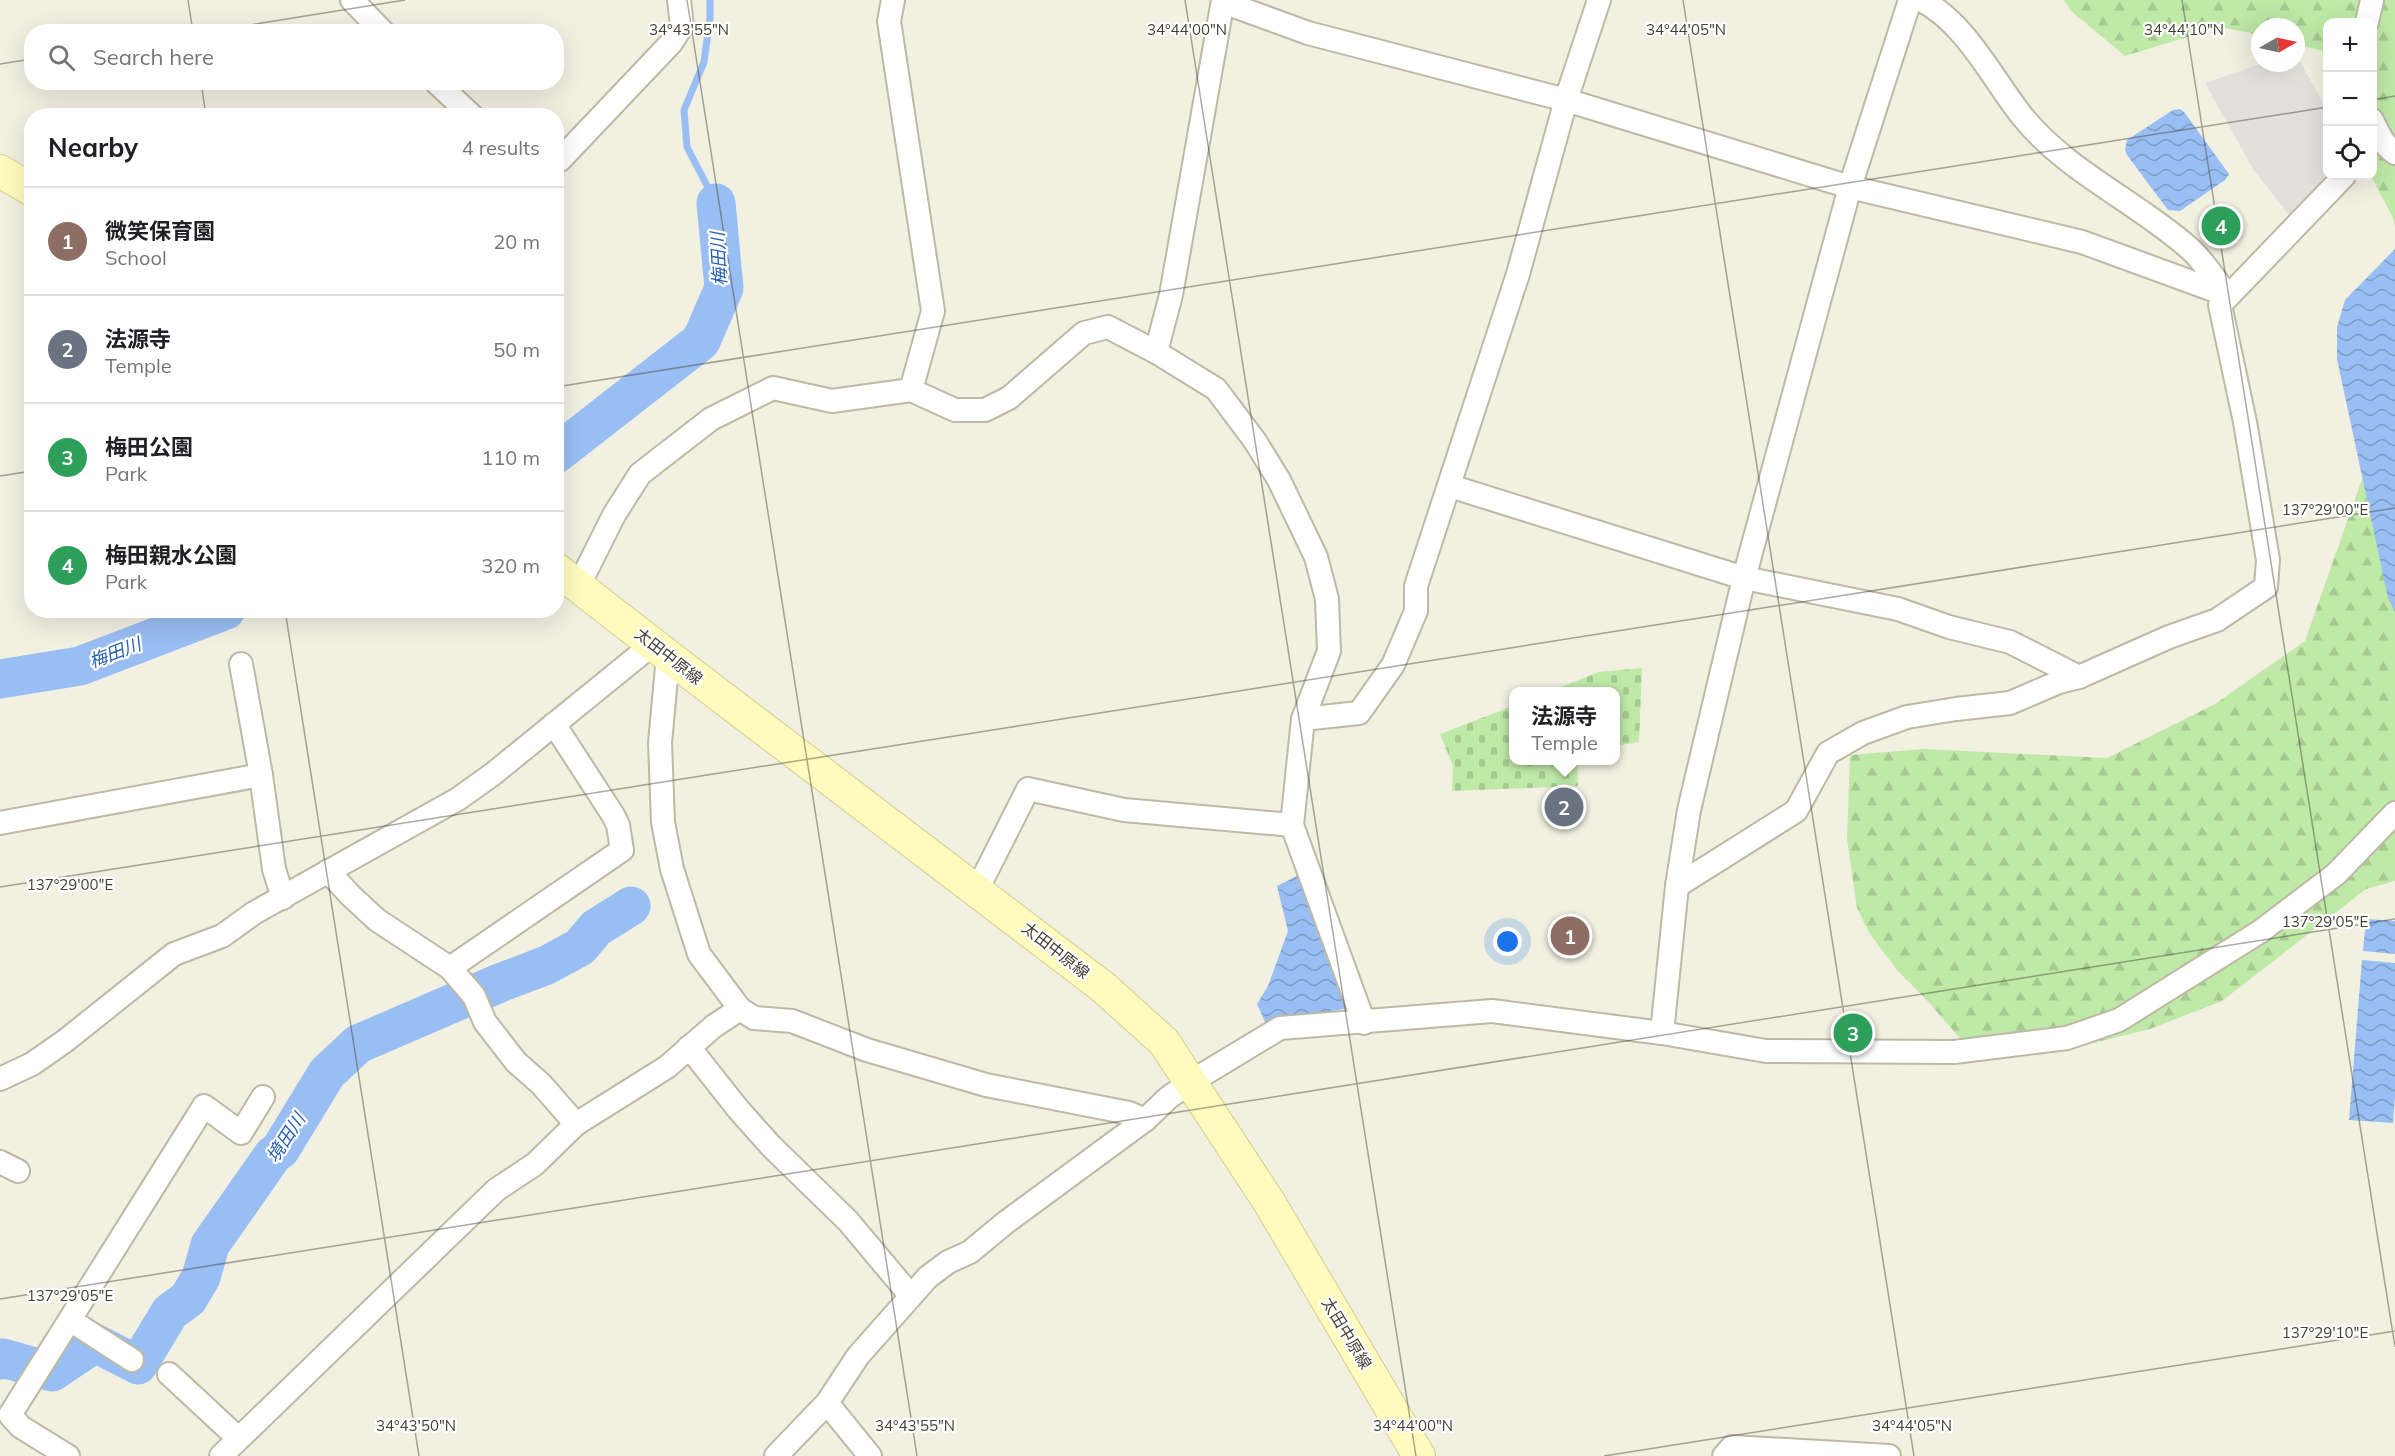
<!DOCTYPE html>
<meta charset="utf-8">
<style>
body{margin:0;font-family:Mulish,"Noto Sans JP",sans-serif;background:#f6f6f6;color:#202124}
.controls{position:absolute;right:18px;top:18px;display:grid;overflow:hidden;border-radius:12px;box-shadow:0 6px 24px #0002}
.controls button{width:54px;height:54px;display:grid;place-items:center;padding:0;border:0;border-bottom:2px solid #e0e0e0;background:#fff;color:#202124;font:30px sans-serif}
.compass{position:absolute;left:2251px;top:18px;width:54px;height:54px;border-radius:50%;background:#fff;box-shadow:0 6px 24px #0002;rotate:81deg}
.you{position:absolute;left:1508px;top:942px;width:21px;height:21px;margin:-15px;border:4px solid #fff;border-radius:50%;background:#1a73e8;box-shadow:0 0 0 9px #1a73e833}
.badge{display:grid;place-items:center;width:39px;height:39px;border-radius:50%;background:#0f766e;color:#fff;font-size:20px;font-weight:700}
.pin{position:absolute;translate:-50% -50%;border:3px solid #fff;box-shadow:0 2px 6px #0006}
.popup{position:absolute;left:1509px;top:687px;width:111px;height:78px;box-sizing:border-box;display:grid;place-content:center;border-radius:12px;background:#fff;filter:drop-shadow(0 2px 4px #0005);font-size:20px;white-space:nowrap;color:#757577}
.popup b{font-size:22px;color:#202124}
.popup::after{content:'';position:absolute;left:50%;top:100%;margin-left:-12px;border:12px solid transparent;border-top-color:#fff}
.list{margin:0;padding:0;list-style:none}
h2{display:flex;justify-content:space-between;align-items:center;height:78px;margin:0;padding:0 24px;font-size:26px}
h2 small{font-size:20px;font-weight:400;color:#757577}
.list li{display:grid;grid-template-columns:39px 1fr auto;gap:18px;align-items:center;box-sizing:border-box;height:108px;padding:0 24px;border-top:2px solid #e0e0e0}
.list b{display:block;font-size:22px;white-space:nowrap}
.list p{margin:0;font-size:20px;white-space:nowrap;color:#757577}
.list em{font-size:20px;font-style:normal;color:#757577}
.icon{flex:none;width:33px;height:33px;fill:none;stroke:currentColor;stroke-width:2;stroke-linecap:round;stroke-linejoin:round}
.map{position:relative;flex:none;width:2395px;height:1456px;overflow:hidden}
.search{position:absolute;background:#fff;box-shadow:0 6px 24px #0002;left:24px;top:24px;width:540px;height:66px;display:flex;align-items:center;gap:15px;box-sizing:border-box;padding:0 21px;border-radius:24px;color:#757577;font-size:22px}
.panel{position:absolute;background:#fff;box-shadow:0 6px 24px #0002;left:24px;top:108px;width:540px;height:510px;border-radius:24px}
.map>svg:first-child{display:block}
.forest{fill:url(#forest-firs)}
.cemetery{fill:url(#cemetery-stones)}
.parking{fill:#e2e0db}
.water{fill:url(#water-waves)}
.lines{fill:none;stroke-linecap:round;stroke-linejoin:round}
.stream{stroke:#99bef3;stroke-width:7}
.river{stroke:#99bef3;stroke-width:39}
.street-casing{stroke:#bdb9a4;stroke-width:26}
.secondary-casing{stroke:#d4cf8e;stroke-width:34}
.street{stroke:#fff;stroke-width:22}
.secondary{stroke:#fffbbe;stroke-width:32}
.ticks{fill:none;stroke:#434032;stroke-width:1.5;stroke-opacity:0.45}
.labels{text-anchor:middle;stroke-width:4.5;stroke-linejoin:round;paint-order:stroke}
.street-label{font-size:16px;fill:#434032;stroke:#fff}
.water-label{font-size:18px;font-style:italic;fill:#275fb3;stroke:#fff}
.ticks-label{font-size:15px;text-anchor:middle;fill:#434032;stroke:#fff;stroke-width:4.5;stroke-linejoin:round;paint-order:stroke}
</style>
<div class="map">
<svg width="2395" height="1456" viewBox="0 0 2395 1456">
<defs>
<pattern id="forest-firs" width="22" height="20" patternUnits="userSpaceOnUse" patternTransform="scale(1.5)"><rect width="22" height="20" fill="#bfe9a7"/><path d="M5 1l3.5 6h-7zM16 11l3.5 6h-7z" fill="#a5c990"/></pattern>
<pattern id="cemetery-stones" width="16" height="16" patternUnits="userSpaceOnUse" patternTransform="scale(1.5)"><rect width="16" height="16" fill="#bfe9a7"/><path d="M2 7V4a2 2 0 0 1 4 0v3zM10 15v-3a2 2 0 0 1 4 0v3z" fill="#a5c990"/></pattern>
<pattern id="water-waves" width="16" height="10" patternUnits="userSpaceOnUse" patternTransform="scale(1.5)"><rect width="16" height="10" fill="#99bef3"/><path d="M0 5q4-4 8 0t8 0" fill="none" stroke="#7e9cc5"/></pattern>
</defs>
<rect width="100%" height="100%" fill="#f2f0e1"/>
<!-- forest -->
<g class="forest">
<path d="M2064 0H2395V228L2393 218 2371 176H2372V22H2328L2327 52 2296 44V27H2260V35L2220 27 2125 56 2071 11Z"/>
<path d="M2395 375V881L2366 889 2222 1001 2150 1029 2061 1051 1966 1045 1923 996 1897 970 1870 934 1857 908 1847 839 1850 755 1924 749 2107 758 2215 704 2305 641 2373 448Z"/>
</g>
<!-- cemetery -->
<g class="cemetery">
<path d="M1642 668 1639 742 1615 746V692L1551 691 1599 672Z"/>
<path d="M1513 706V760L1577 761 1578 786 1452 791 1453 766 1440 734Z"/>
</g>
<!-- parking -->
<path class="parking" d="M2296 62 2301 63 2327 111V173L2292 219 2253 169 2205 83 2263 63Z"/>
<!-- water -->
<g class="water">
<path d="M2180 109 2184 112 2229 174 2225 180 2180 211 2168 210 2127 155 2125 150 2127 140 2173 110Z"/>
<path d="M2395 249V612L2388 598 2337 359V327L2345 300Z"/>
<path d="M1299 875 1348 1008 1266 1024 1257 1004 1268 986 1288 931 1277 886Z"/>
<path d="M2366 919 2395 921V954L2363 951Z"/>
<path d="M2362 960 2395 963V1096L2393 1123 2349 1120Z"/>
</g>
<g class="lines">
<!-- stream -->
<path class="stream" d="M710 0V18L704 62 684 110 687 147 716 203"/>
<!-- river -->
<g class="river">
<path d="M556 454 701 341 724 288 716 203"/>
<path d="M0 679 80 666 226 610"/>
<path d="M0 1360 3 1358 52 1372 95 1343 138 1365 170 1312 188 1299 201 1277 210 1245 273 1155 280 1150 327 1073 358 1044 502 982 547 965 580 947 596 928 631 906"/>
</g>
<defs>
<g id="street">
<path d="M352 0 383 32"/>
<path d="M893 0 889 21 933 311 911 390"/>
<path d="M1921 0C1965 22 1992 78 2022 116 2067 172 2136 201 2189 248 2203 260 2215 279 2226 294"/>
<path d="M1223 2 1308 33 1566 100 1850 187 2082 242 2227 295"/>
<path d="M2367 22 2372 0"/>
<path d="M436 82 472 116"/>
<path d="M2372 120C2378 132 2383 145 2395 153"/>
<path d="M556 161 560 160 671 43 682 26 679 0"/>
<path d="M1156 352 1171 295 1223 0"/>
<path d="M1450 486 1744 578 1898 609 1949 627 2010 642 2079 677"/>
<path d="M579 585 614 515 640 474 711 419 773 388 832 401 911 390 955 410H985L1009 398 1084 333 1108 327 1156 352 1216 389 1255 441 1279 480 1316 557 1327 599 1329 651 1303 719 1292 825 1364 1023"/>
<path d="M668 656 660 743 663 822 672 869 699 954 740 1009 754 1018 792 1021 867 1050 986 1085 1129 1113 1145 1120"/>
<path d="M241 664 261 775 274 869 283 898"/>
<path d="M1303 719 1359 713 1393 665 1416 611V586L1518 274 1566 100 1599 0"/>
<path d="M0 823 261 775"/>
<path d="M328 871 350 895 377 920 450 968 474 996 485 1022 516 1062 541 1084 576 1124"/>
<path d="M1677 886 1796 811 1828 753 1863 733 1907 717 1956 709 2010 703 2059 682 2079 677 2169 637 2217 620 2266 587 2268 560 2245 422 2220 305 2344 176"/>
<path d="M977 890 1028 789 1124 810 1292 825"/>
<path d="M450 968 622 850 618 825 613 815 554 724"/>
<path d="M1662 1033 1677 886 1689 810 1744 578 1850 187 1910 0"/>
<path d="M689 1047 738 1109 771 1146 848 1221 910 1295"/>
<path d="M0 1079 32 1064 65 1041 174 954 222 936 254 913 458 799 493 774 653 644"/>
<path d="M0 1162 18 1171"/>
<path d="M70 1320 132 1360"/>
<path d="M169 1374 238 1438"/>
<path d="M827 1403 870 1456"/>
<path d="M68 1456 21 1427 10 1415 204 1106 241 1133 263 1097"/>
<path d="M221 1456 496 1190 535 1164 576 1124 667 1067 714 1026 740 1009"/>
<path d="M776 1456 827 1403 858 1356 928 1277 948 1262 970 1252 1005 1223 1145 1120 1168 1098 1189 1083 1280 1028 1492 1011 1662 1033 1766 1051 1954 1052 2067 1038 2119 1020 2261 931 2336 874 2395 813"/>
<path d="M1724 1456 1732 1447 1889 1456"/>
</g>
<g id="secondary">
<path d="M0 171 32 190"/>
<path d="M556 569 668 656 1103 987 1164 1042 1269 1202 1419 1456"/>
</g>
</defs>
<!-- street casing -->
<use href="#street" class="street-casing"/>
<!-- secondary casing -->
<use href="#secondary" class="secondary-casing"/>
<!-- street -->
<use href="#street" class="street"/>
<!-- secondary -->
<use href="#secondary" class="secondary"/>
</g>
<!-- ticks -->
<path class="ticks" d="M188 0 193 32M687 0 917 1456M1185 0 1416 1456M1683 0 1914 1456M2182 0 2395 1347M206 32 405 0M0 64 32 59M201 82 206 116M2372 100 2395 96M556 387 2328 107M0 476 32 471M285 610 419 1456M0 887 2395 508M0 1299 2395 919M1604 1456 2395 1331"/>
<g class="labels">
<!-- street labels -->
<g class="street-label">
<text transform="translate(669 656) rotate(38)" y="6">太田中原線</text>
<text transform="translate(1056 950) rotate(38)" y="6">太田中原線</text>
<text transform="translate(1347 1333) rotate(59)" y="6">太田中原線</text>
</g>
<!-- water labels -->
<g class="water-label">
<text transform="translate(719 259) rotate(-93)" y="6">梅田川</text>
<text transform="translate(115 653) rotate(-21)" y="6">梅田川</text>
<text transform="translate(286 1138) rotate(-57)" y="6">境田川</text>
</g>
</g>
<g class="ticks-label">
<text x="689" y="35">34°43'55"N</text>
<text x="1187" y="35">34°44'00"N</text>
<text x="1686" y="35">34°44'05"N</text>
<text x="2184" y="35">34°44'10"N</text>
<text x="2325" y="515">137°29'00"E</text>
<text x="70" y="890">137°29'00"E</text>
<text x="2325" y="927">137°29'05"E</text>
<text x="70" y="1301">137°29'05"E</text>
<text x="2325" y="1338">137°29'10"E</text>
<text x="416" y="1431">34°43'50"N</text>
<text x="915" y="1431">34°43'55"N</text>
<text x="1413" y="1431">34°44'00"N</text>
<text x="1912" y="1431">34°44'05"N</text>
</g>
</svg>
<div class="controls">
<button>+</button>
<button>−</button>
<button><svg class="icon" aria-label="locate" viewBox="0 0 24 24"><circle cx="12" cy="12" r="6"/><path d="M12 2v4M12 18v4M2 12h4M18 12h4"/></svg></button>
</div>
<svg class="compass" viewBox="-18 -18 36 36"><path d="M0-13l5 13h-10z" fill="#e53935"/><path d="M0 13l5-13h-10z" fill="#757577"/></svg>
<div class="you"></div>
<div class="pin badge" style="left:1570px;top:936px;background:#8d6e63">1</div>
<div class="pin badge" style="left:1564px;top:807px;background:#6b7280">2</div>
<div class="popup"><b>法源寺</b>Temple</div>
<div class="pin badge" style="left:1853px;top:1033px;background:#2e9e5b">3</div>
<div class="pin badge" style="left:2221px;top:226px;background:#2e9e5b">4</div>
<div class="search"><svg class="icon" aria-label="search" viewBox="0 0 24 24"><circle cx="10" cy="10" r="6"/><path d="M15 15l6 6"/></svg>Search here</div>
<section class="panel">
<h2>Nearby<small>4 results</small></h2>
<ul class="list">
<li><span class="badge" style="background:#8d6e63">1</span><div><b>微笑保育園</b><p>School</p></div><em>20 m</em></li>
<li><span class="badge" style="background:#6b7280">2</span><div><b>法源寺</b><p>Temple</p></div><em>50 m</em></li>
<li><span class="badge" style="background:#2e9e5b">3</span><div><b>梅田公園</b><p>Park</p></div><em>110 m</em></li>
<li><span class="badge" style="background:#2e9e5b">4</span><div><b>梅田親水公園</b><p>Park</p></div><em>320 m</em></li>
</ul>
</section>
</div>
